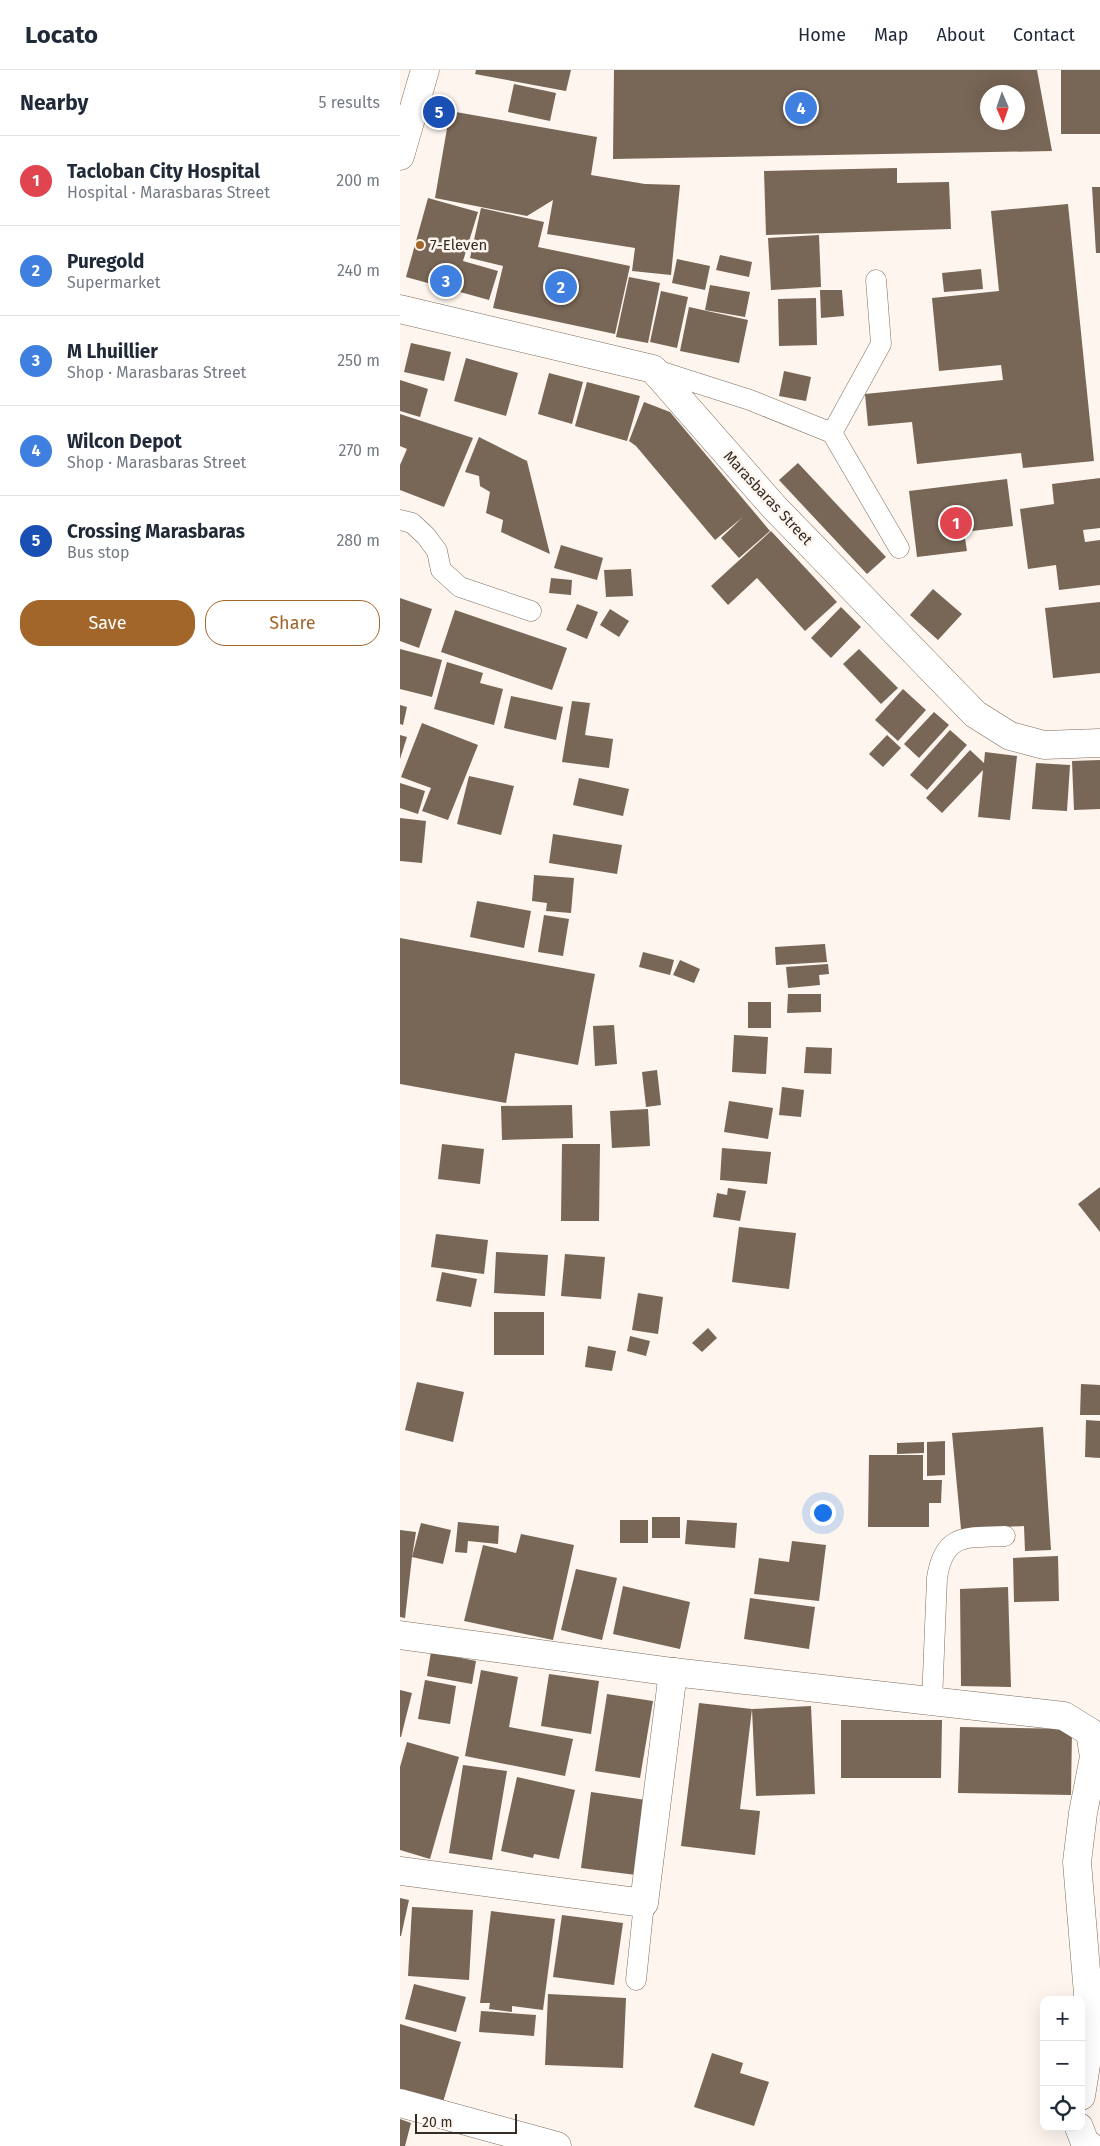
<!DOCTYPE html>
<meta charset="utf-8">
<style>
body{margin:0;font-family:"Fira Sans",sans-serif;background:#f6f6f7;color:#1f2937}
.controls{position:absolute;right:15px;bottom:15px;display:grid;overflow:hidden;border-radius:10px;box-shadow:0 5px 20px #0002}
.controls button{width:45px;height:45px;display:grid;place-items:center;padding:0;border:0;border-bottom:1px solid #e0e1e3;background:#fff;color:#1f2937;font:25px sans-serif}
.compass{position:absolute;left:580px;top:15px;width:45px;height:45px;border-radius:50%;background:#fff;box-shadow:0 5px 20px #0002;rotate:178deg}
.scale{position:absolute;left:15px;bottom:12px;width:102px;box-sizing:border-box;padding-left:5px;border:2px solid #342c25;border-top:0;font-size:14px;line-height:18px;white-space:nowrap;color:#342c25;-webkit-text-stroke:4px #fdf5ee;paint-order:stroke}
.you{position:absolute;left:422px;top:1442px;width:18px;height:18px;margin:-12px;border:4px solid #fff;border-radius:50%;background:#1a73e8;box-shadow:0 0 0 8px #1a73e833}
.badge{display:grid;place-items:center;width:32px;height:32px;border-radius:50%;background:#a3662a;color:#fff;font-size:16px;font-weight:700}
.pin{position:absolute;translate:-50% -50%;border:2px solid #fff;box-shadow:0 1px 5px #0006}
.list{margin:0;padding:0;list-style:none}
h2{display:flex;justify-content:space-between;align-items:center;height:65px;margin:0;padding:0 20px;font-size:21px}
h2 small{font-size:16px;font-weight:400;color:#747a83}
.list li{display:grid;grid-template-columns:32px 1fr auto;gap:15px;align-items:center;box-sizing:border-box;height:90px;padding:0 20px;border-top:1px solid #e0e1e3}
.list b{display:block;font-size:19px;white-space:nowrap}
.list p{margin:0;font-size:16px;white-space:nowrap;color:#747a83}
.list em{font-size:16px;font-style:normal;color:#747a83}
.actions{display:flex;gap:10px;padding:15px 20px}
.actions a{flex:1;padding:11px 0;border:1px solid #a3662a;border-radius:20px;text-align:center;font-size:18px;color:#a3662a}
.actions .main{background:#a3662a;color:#fff}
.icon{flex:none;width:28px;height:28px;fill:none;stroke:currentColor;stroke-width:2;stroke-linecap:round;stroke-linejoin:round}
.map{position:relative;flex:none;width:700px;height:2076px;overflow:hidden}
header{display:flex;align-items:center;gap:30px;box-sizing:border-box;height:70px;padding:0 25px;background:#fff;border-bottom:1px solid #e0e1e3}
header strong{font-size:24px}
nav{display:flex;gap:28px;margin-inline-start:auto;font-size:18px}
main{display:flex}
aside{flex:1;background:#fff}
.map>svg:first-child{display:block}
.building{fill:#786656;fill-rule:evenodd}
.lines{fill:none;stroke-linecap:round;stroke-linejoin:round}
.service-casing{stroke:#7e6b5c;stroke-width:21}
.minor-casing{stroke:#7e6b5c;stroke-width:29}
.primary-casing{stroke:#7e6b5c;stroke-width:29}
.service{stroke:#fff;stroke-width:20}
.minor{stroke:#fff;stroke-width:28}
.primary{stroke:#fff;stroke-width:28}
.poi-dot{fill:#a3662a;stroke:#fdf5ee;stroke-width:2}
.labels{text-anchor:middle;stroke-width:5;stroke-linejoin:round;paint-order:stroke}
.poi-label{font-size:15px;fill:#342c25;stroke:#fdf5ee;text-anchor:start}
.street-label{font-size:15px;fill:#342c25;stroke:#fdf5ee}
</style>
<header>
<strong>Locato</strong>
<nav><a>Home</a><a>Map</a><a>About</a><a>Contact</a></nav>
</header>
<main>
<aside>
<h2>Nearby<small>5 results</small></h2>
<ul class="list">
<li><span class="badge" style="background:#e0444e">1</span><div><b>Tacloban City Hospital</b><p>Hospital · Marasbaras Street</p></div><em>200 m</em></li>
<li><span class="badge" style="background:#3f7fe0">2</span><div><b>Puregold</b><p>Supermarket</p></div><em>240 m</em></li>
<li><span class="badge" style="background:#3f7fe0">3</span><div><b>M Lhuillier</b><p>Shop · Marasbaras Street</p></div><em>250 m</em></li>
<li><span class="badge" style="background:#3f7fe0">4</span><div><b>Wilcon Depot</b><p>Shop · Marasbaras Street</p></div><em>270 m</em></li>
<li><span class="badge" style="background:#1a4fb4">5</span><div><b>Crossing Marasbaras</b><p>Bus stop</p></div><em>280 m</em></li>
</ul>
<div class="actions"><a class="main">Save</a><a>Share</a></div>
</aside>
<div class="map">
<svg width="700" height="2076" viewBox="0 0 700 2076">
<rect width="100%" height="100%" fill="#fdf5ee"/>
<!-- building -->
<g class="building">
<path d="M76 0H171L166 21 75 4Z"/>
<path d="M214 0H637L652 81 213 89ZM588 22H618V52H588Z"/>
<rect x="661" y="0" width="39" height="64"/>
<path d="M114 14 156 23 150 51 108 42Z"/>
<path d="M50 41 197 67 191 105 245 114 280 115 271 205 232 201 235 178 147 164 153 130 127 146 35 128Z"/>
<path d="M497 98V113L549 112 551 159 366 165 364 101Z"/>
<path d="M692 117H700V183H696Z"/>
<path d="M28 128 78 142 63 191 98 201 89 230 6 207Z"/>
<path d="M668 134 694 391 623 398 621 383 517 394 512 352 468 356 465 324 603 310 601 295 539 301 532 228 599 221 591 141Z"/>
<path d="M81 138 144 152 138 177 230 196 215 264 93 238 103 196 70 188Z"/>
<path d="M419 165 421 217 371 220 368 168Z"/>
<path d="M320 185 352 192 349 207 316 200Z"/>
<path d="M277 189 310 196 305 220 272 213Z"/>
<path d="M581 199 583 219 544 222 542 203Z"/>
<path d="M229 207 260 213 248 273 216 267Z"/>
<path d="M310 215 350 222 345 247 305 240Z"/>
<path d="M420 220H442L444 246 421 248Z"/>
<path d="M261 221 288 227 277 278 250 272Z"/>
<path d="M416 228 417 275 379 276 378 229Z"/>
<path d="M289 237 348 250 339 293 280 281Z"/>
<path d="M11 273 51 282 44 311 4 302Z"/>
<path d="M66 288 118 303 106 346 54 331Z"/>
<path d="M384 301 411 307 406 331 379 326Z"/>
<path d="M149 303 183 312 172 354 138 344Z"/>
<path d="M0 310 28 319 20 347 0 341Z"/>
<path d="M187 312 240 326 227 371 175 356Z"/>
<path d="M244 332 270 342 370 461 339 488 321 468 343 447 315 470 236 376 229 371Z"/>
<path d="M0 344 73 368 44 437 0 420V395L7 379 0 376Z"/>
<path d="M79 367 127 391 150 484 101 462 103 450 86 443 90 422 80 416 79 406 65 402Z"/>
<path d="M398 393 486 487 467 504 379 410Z"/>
<path d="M700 408V458L683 460 685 472 700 470V515L659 520 656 495 628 499 620 439 654 434 652 414Z"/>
<path d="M607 409 613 456 564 462 567 481 517 487 509 421Z"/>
<path d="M371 461 437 532 405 561 357 508 328 535 311 516Z"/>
<path d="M161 475 203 488 197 510 154 498Z"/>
<path d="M231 499 233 526 206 527 204 500Z"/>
<path d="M151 508 172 510 171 525 149 523Z"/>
<path d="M533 519 562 544 538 570 510 545Z"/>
<path d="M0 528 32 539 19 578 0 571Z"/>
<path d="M700 532V603L653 608 645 538Z"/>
<path d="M177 534 198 542 187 569 166 560Z"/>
<path d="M441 537 461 557 431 588 411 568Z"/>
<path d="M210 539 229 551 219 567 200 555Z"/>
<path d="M55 540 167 578 152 620 41 582Z"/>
<path d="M0 579 42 590 32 627 0 619Z"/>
<path d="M459 579 498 618 481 634 443 594Z"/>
<path d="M47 592 83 603 80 613 103 619 94 655 34 639Z"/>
<path d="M503 619 526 640 498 671 475 650Z"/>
<path d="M111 626 163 637 156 670 104 658Z"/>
<path d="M172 631 190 633 185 665 213 669 209 698 162 692Z"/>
<path d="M0 635 7 637 3 655 0 654Z"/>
<path d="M534 642 549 655 519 688 504 674Z"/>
<path d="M22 653 78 675 48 750 22 741 31 718 1 707Z"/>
<path d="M550 660 567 675 527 720 510 705Z"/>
<path d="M0 665 7 667 0 689Z"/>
<path d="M487 665 501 678 483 697 469 684Z"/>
<path d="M570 680 584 693 585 682 617 686 610 750 578 747 583 700 542 743 526 728Z"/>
<path d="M700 690V739L674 740 672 691Z"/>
<path d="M636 693 670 695 667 741 632 739Z"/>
<path d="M69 706 114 716 101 765 57 754Z"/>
<path d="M179 708 229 719 223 746 173 735Z"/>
<path d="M0 713 25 721 18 744 0 738Z"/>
<path d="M0 748 26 751 22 793 0 791Z"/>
<path d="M153 764 222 775 217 804 149 793Z"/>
<path d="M134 805 174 808 171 843 146 841 147 833 132 831Z"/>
<path d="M77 831 131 841 124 878 70 867Z"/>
<path d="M144 845 169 849 163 886 138 882Z"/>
<path d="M0 868 195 904 178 995 115 983 106 1033 0 1014Z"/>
<path d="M425 874 427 892 376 895 375 877Z"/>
<path d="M243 882 274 890 270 905 239 897Z"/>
<path d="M280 890 300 899 294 913 273 905Z"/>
<path d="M428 894 429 904 419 905 420 915 388 918 386 897Z"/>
<path d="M388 924H421V942L387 943Z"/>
<rect x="348" y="932" width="23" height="26"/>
<path d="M214 955 217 994 195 996 193 956Z"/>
<path d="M334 965 368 967 366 1004 332 1002Z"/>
<path d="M406 977 432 978 431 1004 404 1003Z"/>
<path d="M257 1000 261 1035 246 1037 242 1002Z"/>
<path d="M382 1017 404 1020 401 1047 379 1045Z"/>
<path d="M329 1031 373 1038 368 1069 324 1062Z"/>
<path d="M172 1035 173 1068 102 1070 101 1036Z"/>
<path d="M248 1039 250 1076 212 1078 210 1041Z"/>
<path d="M42 1074 84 1079 80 1114 38 1109Z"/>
<path d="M162 1074H200L199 1151H161Z"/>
<path d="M322 1078 371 1082 367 1114 320 1110Z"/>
<path d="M700 1117V1162L678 1134Z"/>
<path d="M328 1118 346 1121 340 1151 313 1147 317 1123 327 1125Z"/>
<path d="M339 1157 396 1163 389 1219 332 1212Z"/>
<path d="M36 1164 88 1170 84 1204 31 1197Z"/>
<path d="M96 1182 148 1185 145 1226 94 1223Z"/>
<path d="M165 1184 205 1187 201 1229 161 1226Z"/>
<path d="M42 1202 77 1209 71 1237 36 1231Z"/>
<path d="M238 1223 263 1227 258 1264 232 1260Z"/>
<rect x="94" y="1242" width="50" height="43"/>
<path d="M308 1258 317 1268 302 1282 292 1273Z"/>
<path d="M230 1266 250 1271 246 1286 227 1281Z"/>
<path d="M188 1276 216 1281 212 1301 185 1297Z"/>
<path d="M17 1312 64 1322 53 1372 5 1360Z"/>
<path d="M681 1314 700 1315V1345H680Z"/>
<path d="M686 1350 700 1351V1388L685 1387Z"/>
<path d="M643 1357 651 1480 625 1481 624 1456 561 1459 552 1363Z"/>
<path d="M545 1371V1405L527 1406V1372Z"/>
<path d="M524 1372V1383L497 1384V1373Z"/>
<path d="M469 1385H523V1410H542L541 1433H529V1457H468Z"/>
<rect x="252" y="1447" width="28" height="21"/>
<rect x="220" y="1450" width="28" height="23"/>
<path d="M287 1450 337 1453 335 1478 285 1474Z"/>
<path d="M58 1452 99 1456 98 1474 68 1471 67 1483 55 1482Z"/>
<path d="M21 1453 51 1460 43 1494 12 1487 5 1548 0 1547V1460L16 1462 12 1487Z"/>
<path d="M121 1464 174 1475 153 1570 64 1551 83 1475 116 1483Z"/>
<path d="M392 1471 426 1475 419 1531 354 1524 359 1488 389 1492Z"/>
<path d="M658 1486 659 1531 614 1532 613 1488Z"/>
<path d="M176 1499 217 1508 202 1570 161 1560Z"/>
<path d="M223 1516 290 1532 280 1579 213 1564Z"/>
<path d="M608 1517 611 1617 561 1616 560 1519Z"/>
<path d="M350 1528 415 1537 409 1579 344 1569Z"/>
<path d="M31 1582 76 1591 72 1614 27 1606Z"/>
<path d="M81 1600 118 1607 109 1657 173 1669 165 1706 65 1686Z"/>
<path d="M149 1604 199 1611 191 1664 141 1656Z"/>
<path d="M25 1610 56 1616 50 1654 18 1649Z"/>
<path d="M0 1620 12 1623 1 1667H0Z"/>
<path d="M207 1624 253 1631 240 1708 195 1701Z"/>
<path d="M299 1633 352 1639 411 1636 415 1724 356 1726 352 1639 340 1739 360 1741 355 1785 281 1776Z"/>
<path d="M441 1650H542L541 1708H441Z"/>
<path d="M560 1657 672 1659 671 1725 558 1723Z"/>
<path d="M7 1672 59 1687 30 1789 0 1780V1697Z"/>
<path d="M63 1695 107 1701 92 1790 49 1783Z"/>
<path d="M117 1707 175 1720 159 1789 134 1784 133 1788 101 1781Z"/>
<path d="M191 1722 246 1730 236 1805 181 1798Z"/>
<path d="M0 1828 9 1830 1 1866H0Z"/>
<path d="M12 1837 73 1840 69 1910 8 1906Z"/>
<path d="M91 1841 155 1849 143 1940 112 1936V1942L89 1939 90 1933H80Z"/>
<path d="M162 1845 223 1853 214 1915 153 1907Z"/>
<path d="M14 1914 66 1927 56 1962 5 1949Z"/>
<path d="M148 1924 226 1928 223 1998 145 1995Z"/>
<path d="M81 1941 136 1945 134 1966 79 1962Z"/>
<path d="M0 1954 61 1972 43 2032 0 2019Z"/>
<path d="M312 1983 343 1993 340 2003 369 2012 354 2056 294 2037Z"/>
<path d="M0 2049 11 2053 5 2076H0Z"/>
</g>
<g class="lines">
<defs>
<g id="service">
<path d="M253 299 350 330 432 363 499 478"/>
<path d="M432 363 481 274 476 210"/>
<path d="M0 450 12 453 26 466 37 481 41 500 60 517 131 541"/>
<path d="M532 1631 537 1508C544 1462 567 1468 605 1466"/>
<path d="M236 1910 244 1833"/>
</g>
<g id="minor">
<path d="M0 239 253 299 374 437 575 644 610 666 644 675 700 673"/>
<path d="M0 1565 273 1602 664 1646 690 1662 694 1687 683 1743 677 1792 688 1924 689 1976 681 2026"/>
<path d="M0 1801 244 1833 273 1602"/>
<path d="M0 2033 157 2076"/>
<path d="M679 2057 685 2073 690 2076"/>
</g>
<path id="primary" d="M0 86 25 0"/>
</defs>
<!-- service casing -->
<use href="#service" class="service-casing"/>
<!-- minor casing -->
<use href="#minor" class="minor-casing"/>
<!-- primary casing -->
<use href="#primary" class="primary-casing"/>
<!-- service -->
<use href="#service" class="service"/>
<!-- minor -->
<use href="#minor" class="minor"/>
<!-- primary -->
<use href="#primary" class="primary"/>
</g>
<!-- markers -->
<circle class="poi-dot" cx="20" cy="175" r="5"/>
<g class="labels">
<!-- poi labels -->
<g class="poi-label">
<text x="30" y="180">7-Eleven</text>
</g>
<!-- street labels -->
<g class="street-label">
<text transform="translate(368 428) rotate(47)" y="5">Marasbaras Street</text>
</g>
</g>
</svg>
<div class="controls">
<button>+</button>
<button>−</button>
<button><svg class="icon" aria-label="locate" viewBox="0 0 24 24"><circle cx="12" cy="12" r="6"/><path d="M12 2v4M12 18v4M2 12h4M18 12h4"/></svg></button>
</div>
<svg class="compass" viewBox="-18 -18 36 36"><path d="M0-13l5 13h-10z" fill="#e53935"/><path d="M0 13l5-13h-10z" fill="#747a83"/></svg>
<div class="scale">20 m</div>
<div class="you"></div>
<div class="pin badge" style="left:556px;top:453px;background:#e0444e">1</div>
<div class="pin badge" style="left:161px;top:217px;background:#3f7fe0">2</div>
<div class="pin badge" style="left:46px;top:211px;background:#3f7fe0">3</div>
<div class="pin badge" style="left:401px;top:38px;background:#3f7fe0">4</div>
<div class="pin badge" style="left:39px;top:42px;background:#1a4fb4">5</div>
</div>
</main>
